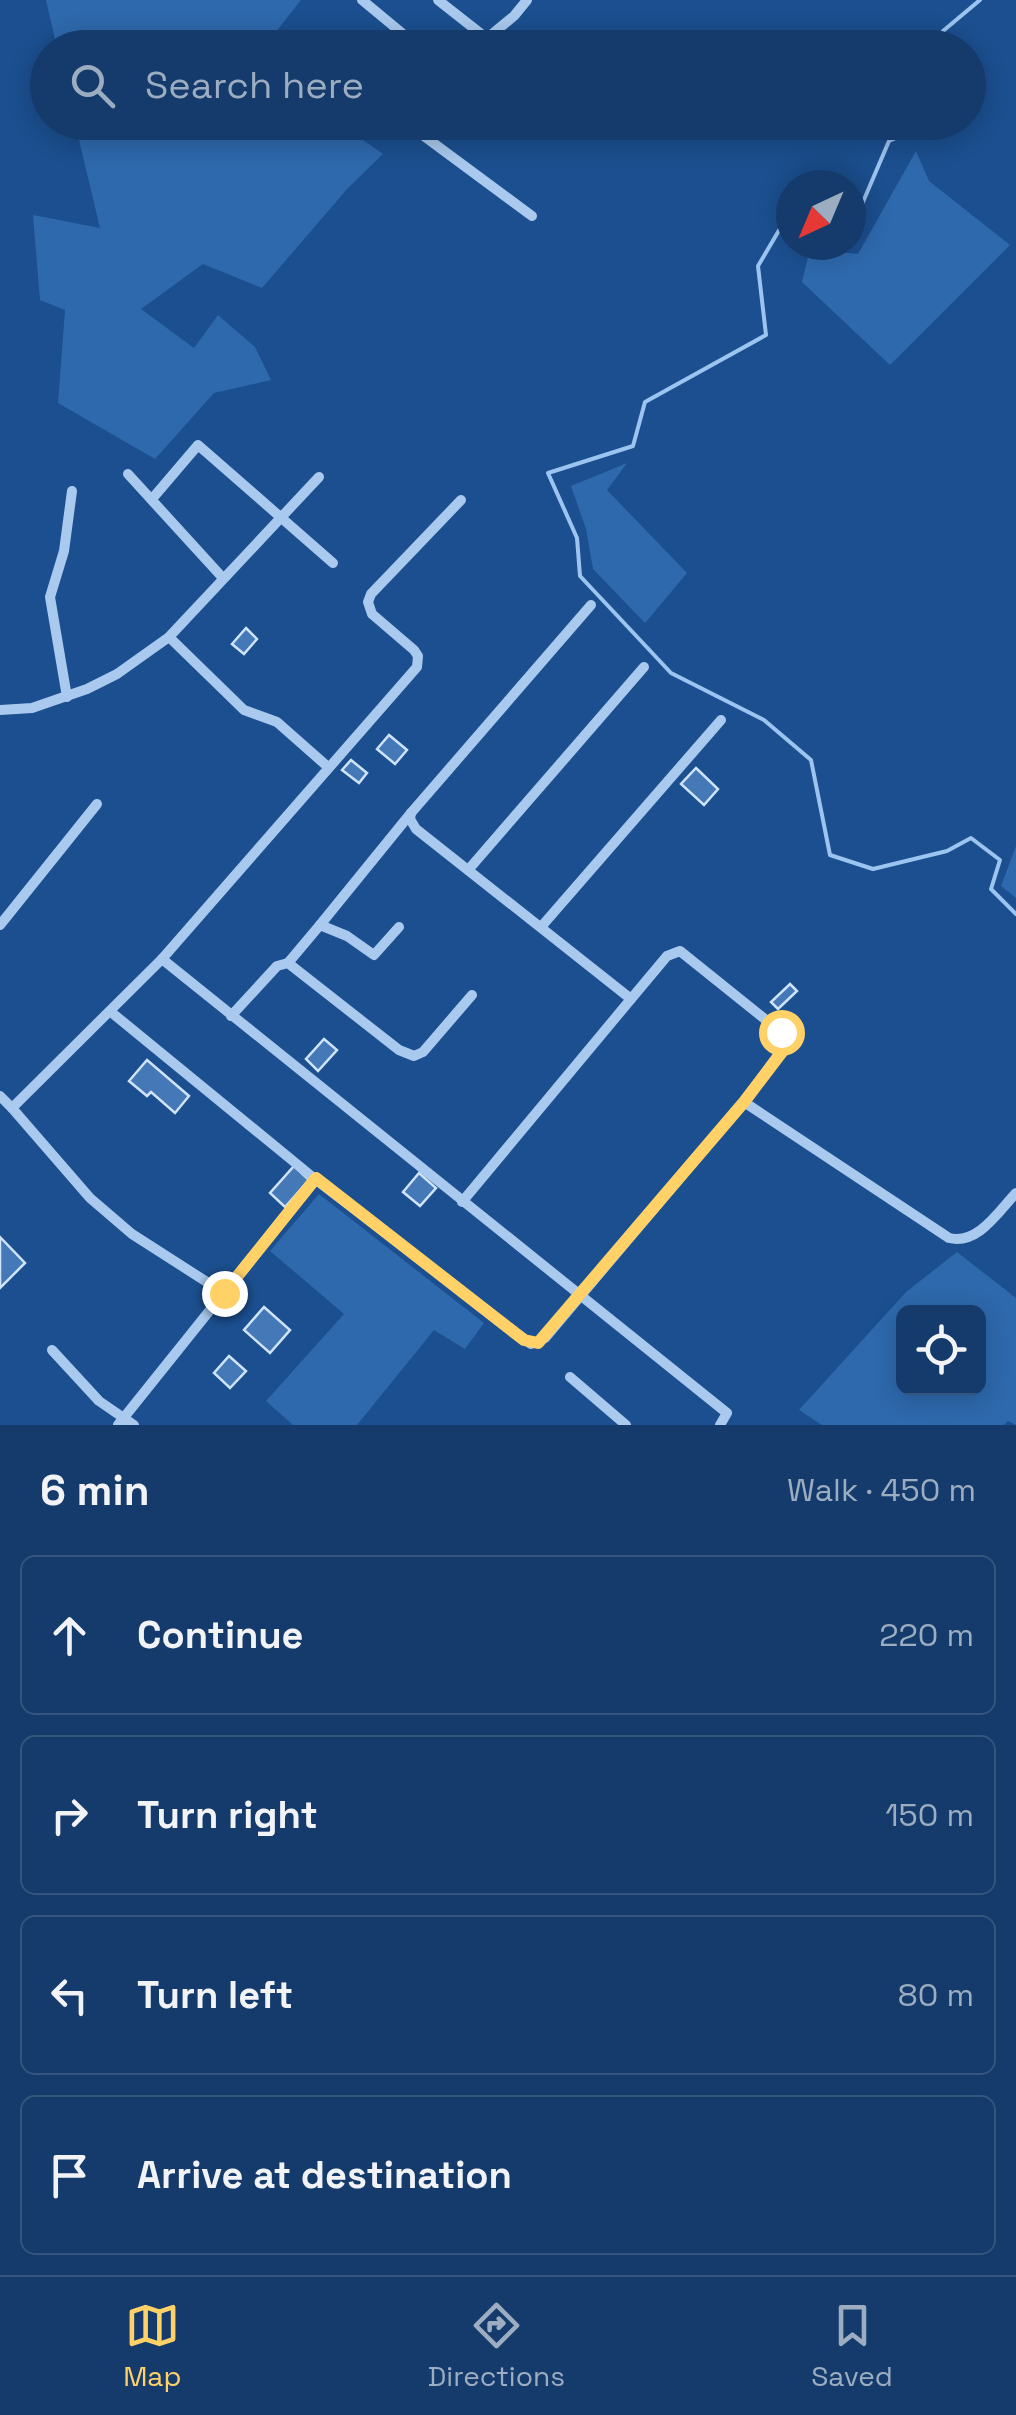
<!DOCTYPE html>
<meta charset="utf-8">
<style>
body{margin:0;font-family:"Space Grotesk",sans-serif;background:#1d4271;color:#f1f3f6}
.controls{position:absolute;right:30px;bottom:30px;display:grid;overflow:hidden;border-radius:15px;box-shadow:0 5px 25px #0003}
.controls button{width:90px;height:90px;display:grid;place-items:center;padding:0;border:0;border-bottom:2px solid #33557e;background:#143b6b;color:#f1f3f6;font:50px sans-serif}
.compass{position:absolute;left:776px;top:170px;width:90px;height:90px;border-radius:50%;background:#143b6b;box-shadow:0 5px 25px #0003;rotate:224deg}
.stop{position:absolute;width:30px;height:30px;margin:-22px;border:8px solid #ffd166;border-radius:50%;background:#fff}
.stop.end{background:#ffd166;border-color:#fff;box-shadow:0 2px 10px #0008}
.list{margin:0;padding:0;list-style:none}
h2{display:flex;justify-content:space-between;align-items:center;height:130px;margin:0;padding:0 40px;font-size:42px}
h2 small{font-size:32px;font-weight:400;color:#9dadc1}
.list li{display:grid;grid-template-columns:65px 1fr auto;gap:30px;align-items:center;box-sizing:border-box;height:160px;margin:0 20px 20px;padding:0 20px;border:2px solid #33557e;border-radius:15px}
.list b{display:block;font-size:38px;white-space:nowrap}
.list em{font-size:32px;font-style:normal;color:#9dadc1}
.icon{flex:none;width:55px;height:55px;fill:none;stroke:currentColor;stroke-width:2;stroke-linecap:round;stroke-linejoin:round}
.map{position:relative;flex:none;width:1016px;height:1425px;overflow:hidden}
.search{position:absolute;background:#143b6b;box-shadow:0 5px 25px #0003;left:30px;right:30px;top:30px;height:110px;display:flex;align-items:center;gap:25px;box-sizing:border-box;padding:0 35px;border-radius:55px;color:#9dadc1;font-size:38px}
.sheet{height:850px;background:#143b6b}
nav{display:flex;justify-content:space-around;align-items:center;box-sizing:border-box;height:140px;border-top:2px solid #33557e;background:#143b6b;font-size:28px;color:#9dadc1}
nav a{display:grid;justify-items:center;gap:5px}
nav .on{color:#ffd166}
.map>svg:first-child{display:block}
.green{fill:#2e69ad;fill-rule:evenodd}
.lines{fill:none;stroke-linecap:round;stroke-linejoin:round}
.stream{stroke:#9cc4f0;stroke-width:4}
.building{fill:#4478b7;stroke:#cfe3fa;stroke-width:2.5}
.street{stroke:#a9c9ee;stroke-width:10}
.route{stroke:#ffd166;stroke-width:12}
</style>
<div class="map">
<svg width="1016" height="1425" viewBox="0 0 1016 1425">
<rect width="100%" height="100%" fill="#1b4f8f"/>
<!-- green -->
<g class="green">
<path d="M46 0H301L264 47 57 48Z"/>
<path d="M75 123H339L383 154 348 188 262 288 203 264 141 309 194 348 218 315 255 347 271 380 214 393 155 459 58 403 65 310 40 300 33 215 100 228Z"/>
<path d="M916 151 929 181 1010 245 890 365 802 282 810 249 858 254Z"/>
<path d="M627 463 607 490 687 573 645 623 593 569 586 529 571 486Z"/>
<path d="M1016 846V898L1001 886Z"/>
<path d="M319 1194 484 1323 465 1349 434 1330 357 1425H293L266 1401 344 1314 270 1251Z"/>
<path d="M957 1252 1016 1298V1425L1008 1421 1004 1425H822L799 1410 906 1292ZM904 1312H978V1388H904Z"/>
</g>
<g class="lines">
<!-- stream -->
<g class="stream">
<path d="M947 48 943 31 980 0"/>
<path d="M791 229 781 227 758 266 766 335 645 402 633 446 548 473 577 538 580 576 671 673 764 720 811 760 830 855 873 869 947 851 971 838 1000 860 991 889 1016 914"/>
<path d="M851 230 889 141 932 122"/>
</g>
</g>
<!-- building -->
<g class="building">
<path d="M246 628 257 639 244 654 232 644Z"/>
<path d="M389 735 407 750 395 764 377 749Z"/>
<path d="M351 760 367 773 359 783 342 770Z"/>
<path d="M696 768 718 789 704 805 681 784Z"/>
<path d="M790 984 797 991 778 1009 771 1002Z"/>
<path d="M324 1039 337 1050 318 1071 306 1059Z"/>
<path d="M147 1060 189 1096 175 1113 151 1092 147 1096 129 1081Z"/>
<path d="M294 1166 309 1180 285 1207 270 1193Z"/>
<path d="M419 1173 436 1188 420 1206 403 1192Z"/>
<path d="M0 1237 25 1263 0 1288Z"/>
<path d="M264 1307 290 1330 270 1353 244 1330Z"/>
<path d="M229 1356 246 1371 230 1388 214 1373Z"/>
</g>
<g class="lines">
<!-- street -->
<g class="street">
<path d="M362 0 420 48"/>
<path d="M438 0 485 37"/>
<path d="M475 48 514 16 527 0"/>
<path d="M405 122 532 216"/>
<path d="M128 474 222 577"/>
<path d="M152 499 198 445 333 563"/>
<path d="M169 637 244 710 277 722 328 767"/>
<path d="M67 697 50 597 64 551 72 491"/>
<path d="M0 710 32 708 87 689 117 674 169 637 319 477"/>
<path d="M469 869 644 667"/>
<path d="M0 925 97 804"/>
<path d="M320 925 411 813"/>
<path d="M541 927 721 720"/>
<path d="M162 959 727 1413 720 1425"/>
<path d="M288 963 320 925 347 936 374 955 399 927"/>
<path d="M111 1012 315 1179 531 1344 545 1338 744 1102 787 1043 781 1032 680 951 667 956 631 999"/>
<path d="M231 1016 277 966 288 963 399 1050 414 1056 423 1052 472 995"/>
<path d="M0 1096 12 1108 162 959 417 667 418 656 414 650 372 614 368 602 371 594 461 500"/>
<path d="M744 1102 949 1238C978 1245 998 1212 1016 1193"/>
<path d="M12 1108 90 1198 132 1234 224 1293"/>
<path d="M462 1202 631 999 416 829 410 819 411 813 591 605"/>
<path d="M52 1350 99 1401 134 1425"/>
<path d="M570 1377 626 1425"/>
<path d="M118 1425 315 1179"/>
</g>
</g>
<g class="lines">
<!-- route -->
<path class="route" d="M224 1293 316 1178 524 1340 538 1343 744 1102 785 1048 786 1036 781 1032"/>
</g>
</svg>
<div class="controls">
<button><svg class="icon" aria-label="locate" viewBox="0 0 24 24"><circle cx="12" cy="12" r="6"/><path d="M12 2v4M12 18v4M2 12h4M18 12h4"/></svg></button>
</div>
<svg class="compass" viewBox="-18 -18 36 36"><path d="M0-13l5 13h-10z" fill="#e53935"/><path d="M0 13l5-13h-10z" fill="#9dadc1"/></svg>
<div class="stop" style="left:781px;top:1032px"></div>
<div class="stop end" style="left:224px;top:1293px"></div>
<div class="search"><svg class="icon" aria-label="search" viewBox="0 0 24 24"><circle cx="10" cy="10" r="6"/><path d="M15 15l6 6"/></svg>Search here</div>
</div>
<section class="sheet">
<h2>6 min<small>Walk · 450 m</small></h2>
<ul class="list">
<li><svg class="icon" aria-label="ahead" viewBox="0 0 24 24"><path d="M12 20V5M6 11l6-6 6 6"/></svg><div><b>Continue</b></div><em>220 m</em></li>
<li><svg class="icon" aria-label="right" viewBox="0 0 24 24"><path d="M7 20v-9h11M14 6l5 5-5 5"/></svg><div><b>Turn right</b></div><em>150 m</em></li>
<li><svg class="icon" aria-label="left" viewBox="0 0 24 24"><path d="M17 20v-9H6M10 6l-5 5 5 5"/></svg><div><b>Turn left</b></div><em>80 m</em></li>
<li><svg class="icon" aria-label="arrive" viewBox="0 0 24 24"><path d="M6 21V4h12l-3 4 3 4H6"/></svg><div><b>Arrive at destination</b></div></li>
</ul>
</section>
<nav>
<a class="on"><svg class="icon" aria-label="map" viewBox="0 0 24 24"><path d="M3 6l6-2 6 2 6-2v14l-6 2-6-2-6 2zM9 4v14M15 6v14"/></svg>Map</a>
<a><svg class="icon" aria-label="directions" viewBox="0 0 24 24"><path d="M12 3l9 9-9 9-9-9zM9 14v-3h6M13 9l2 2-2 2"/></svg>Directions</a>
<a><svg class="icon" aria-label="saved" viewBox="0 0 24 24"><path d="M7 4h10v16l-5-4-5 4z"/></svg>Saved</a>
</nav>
